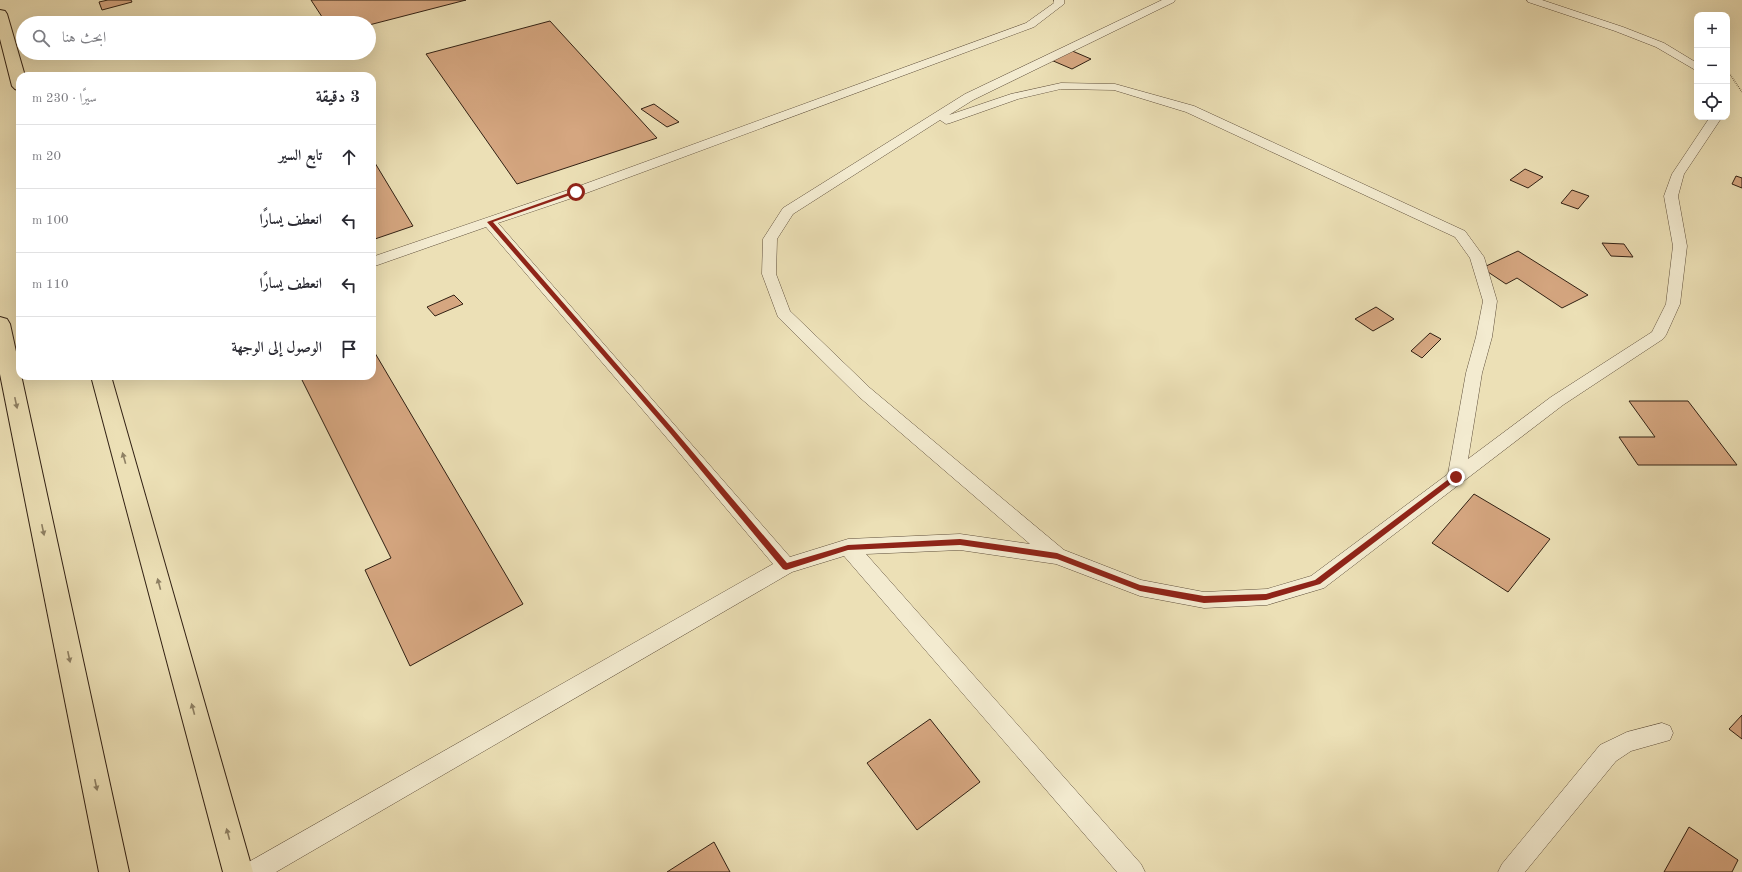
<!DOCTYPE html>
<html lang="ar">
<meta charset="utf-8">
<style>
body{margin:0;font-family:"Old Standard TT",Amiri,serif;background:#f7f7f7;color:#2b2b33;direction:rtl}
.controls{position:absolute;right:12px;top:12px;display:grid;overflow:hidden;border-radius:8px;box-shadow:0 4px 16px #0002}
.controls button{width:36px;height:36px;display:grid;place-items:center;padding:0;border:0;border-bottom:1px solid #e1e1e2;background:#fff;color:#2b2b33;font:20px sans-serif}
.stop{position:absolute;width:12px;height:12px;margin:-9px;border:3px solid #8f2418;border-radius:50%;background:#fff}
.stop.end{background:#8f2418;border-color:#fff;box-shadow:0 1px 4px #0008}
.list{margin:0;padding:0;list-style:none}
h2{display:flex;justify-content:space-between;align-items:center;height:52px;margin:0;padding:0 16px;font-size:17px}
h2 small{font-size:13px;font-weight:400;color:#7c7c81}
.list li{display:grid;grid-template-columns:26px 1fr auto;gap:12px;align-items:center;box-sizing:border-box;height:64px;padding:0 16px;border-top:1px solid #e1e1e2}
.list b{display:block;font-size:15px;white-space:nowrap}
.list em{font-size:13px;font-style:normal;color:#7c7c81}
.icon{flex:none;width:22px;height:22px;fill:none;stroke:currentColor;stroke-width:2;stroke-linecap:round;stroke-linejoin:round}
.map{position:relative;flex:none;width:1742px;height:872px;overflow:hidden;direction:ltr}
.search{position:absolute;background:#fff;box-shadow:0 4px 16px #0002;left:16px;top:16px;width:360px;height:44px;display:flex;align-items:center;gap:10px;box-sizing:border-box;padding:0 14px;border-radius:22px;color:#7c7c81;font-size:15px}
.panel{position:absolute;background:#fff;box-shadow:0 4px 16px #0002;left:16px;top:72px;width:360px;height:308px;border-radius:12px;direction:rtl}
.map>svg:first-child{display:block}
.building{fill:#d5a680;stroke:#312013}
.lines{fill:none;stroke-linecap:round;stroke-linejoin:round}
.lane-casing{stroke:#60503c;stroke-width:1}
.highway-casing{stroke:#312013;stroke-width:2}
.path{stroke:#312013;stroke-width:1.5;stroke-dasharray:0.5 1.5;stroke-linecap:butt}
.lane{fill:#f3ebd0;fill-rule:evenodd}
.highway{fill:#ece0b6;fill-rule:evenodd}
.oneway{fill:#8e8064}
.route{fill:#8f2418}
</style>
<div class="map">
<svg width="1742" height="872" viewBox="0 0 1742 872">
<rect width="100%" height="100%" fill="#ece0b6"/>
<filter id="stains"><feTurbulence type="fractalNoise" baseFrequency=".005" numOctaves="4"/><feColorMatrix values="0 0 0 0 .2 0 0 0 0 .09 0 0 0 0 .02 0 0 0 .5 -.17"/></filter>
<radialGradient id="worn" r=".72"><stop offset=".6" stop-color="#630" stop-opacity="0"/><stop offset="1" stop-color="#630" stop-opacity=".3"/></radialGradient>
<!-- building -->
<g class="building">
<path d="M108 0H131L132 2 102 10 99 2Z"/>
<path d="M311 0H466L369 25V23H326Z"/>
<path d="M550 21 657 138 517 184 426 54Z"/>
<path d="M1070 50 1091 59 1072 69 1051 60Z"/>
<path d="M654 104 679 122 667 127 641 109Z"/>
<path d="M372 158 413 226 372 240Z"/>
<path d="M1525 169 1543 177 1528 188 1510 180Z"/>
<path d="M1736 176 1742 178V188L1732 184Z"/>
<path d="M1572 190 1589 196 1578 209 1561 203Z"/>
<path d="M1602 243 1624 244 1633 257 1611 256Z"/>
<path d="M1518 251 1588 295 1562 308 1517 278 1506 284 1482 268Z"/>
<path d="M454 295 463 304 435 316 427 307Z"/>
<path d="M1376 307 1394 319 1373 331 1355 319Z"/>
<path d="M1430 333 1441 339 1422 358 1411 351Z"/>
<path d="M372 348 523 604 410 666 365 570 391 558 300 376H372Z"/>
<path d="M1629 401H1688L1737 465H1638L1619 437H1655Z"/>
<path d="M1474 494 1550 539 1508 592 1432 543Z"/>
<path d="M1742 715V739L1729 729Z"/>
<path d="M930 719 980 782 917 830 867 763Z"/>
<path d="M1689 827 1738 860 1732 872H1664Z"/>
<path d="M714 842 730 872H667Z"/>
</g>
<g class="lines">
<defs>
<g id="lane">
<path d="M1054 0H1064V4L1034 27 581 195 498 223 790 557 848 539 960 534 1030 544 858 396 778 317 762 274 763 239 781 211 783 208 965 94 1162 0H1175L1174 2 973 100 949 115 1011 94 1061 83 1115 84 1194 106 1465 231 1484 257 1497 301 1492 337 1482 373 1468 459 1551 397 1652 332 1666 304 1673 246 1664 196 1672 174 1710 117H1722L1684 174 1678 196 1687 246 1680 304 1666 335 1663 339 1563 405 1324 588 1267 605 1204 608 1140 596 1056 564 960 550 866 554 1141 864 1145 872H1117L844 556 792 572 276 872H241L245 864 773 564 666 437 486 227 372 267V257L571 189 1026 23 1054 3ZM1061 89 1114 90 1186 112 1455 237 1470 258 1483 301 1476 337 1466 373 1448 474 1311 576 1267 589 1204 592 1141 580 1064 550 870 388 790 311 776 274 777 239 793 214 940 120 946 124 950 123 1018 99Z"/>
<path d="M1527 0H1542L1623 27 1664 43 1697 63V71L1656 47 1615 31 1528 2Z"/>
<path d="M1662 723 1670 726 1673 733 1670 740 1631 751 1616 761 1525 872H1498L1502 864 1600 745 1627 732Z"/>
</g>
<g id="highway">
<path d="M0 10 5 11 7 14 25 76H20V91L15 89 12 86 0 39Z"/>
<path d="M0 317 7 319 10 324 129 872H99L0 374Z"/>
<path d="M91 376H111L253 872H223Z"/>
</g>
</defs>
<!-- lane casing -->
<use href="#lane" class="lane-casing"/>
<!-- highway casing -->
<use href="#highway" class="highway-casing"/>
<!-- path -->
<path class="path" d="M1727 70 1742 92"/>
<!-- lane -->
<use href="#lane" class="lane"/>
<!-- highway -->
<use href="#highway" class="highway"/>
</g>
<!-- one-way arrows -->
<defs><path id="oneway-solid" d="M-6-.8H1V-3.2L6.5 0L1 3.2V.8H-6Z"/></defs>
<g class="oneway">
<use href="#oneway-solid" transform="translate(16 403) rotate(78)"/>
<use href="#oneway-solid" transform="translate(124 458) rotate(-106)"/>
<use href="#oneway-solid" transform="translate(43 530) rotate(78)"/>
<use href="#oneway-solid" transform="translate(159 584) rotate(-105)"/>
<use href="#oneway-solid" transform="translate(69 657) rotate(78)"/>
<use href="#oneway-solid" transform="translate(193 709) rotate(-105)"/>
<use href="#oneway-solid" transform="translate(96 785) rotate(78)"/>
<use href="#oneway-solid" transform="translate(228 834) rotate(-105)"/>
</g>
<!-- route -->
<path class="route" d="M574 191 579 192 493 222 674 430 787 563 848 545 960 539 1057 553 1140 585 1204 596 1266 594 1315 580 1454 475H1459L1460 477 1320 584 1266 600 1204 603 1140 591 1057 559 960 545 848 550 786 570 783 569 670 433 487 222Z"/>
<rect width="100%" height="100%" filter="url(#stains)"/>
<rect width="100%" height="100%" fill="url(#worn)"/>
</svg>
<div class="controls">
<button>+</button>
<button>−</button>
<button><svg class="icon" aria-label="locate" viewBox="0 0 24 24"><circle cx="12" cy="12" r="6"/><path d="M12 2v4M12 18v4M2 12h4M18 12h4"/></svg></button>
</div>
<div class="stop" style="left:576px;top:192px"></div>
<div class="stop end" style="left:1456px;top:477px"></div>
<div class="search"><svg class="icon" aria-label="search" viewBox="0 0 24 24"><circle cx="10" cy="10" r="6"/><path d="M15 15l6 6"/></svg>ابحث هنا</div>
<section class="panel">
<h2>3 دقيقة<small>سيرًا · 230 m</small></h2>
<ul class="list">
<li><svg class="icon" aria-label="ahead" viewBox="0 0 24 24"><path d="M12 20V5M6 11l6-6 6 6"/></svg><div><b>تابع السير</b></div><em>20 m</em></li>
<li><svg class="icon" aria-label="left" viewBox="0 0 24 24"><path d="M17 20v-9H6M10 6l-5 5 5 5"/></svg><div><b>انعطف يسارًا</b></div><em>100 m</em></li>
<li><svg class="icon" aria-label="left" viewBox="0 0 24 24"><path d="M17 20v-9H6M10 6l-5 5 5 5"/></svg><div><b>انعطف يسارًا</b></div><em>110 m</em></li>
<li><svg class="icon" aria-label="arrive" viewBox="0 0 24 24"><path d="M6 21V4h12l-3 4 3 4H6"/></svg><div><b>الوصول إلى الوجهة</b></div></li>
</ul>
</section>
</div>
